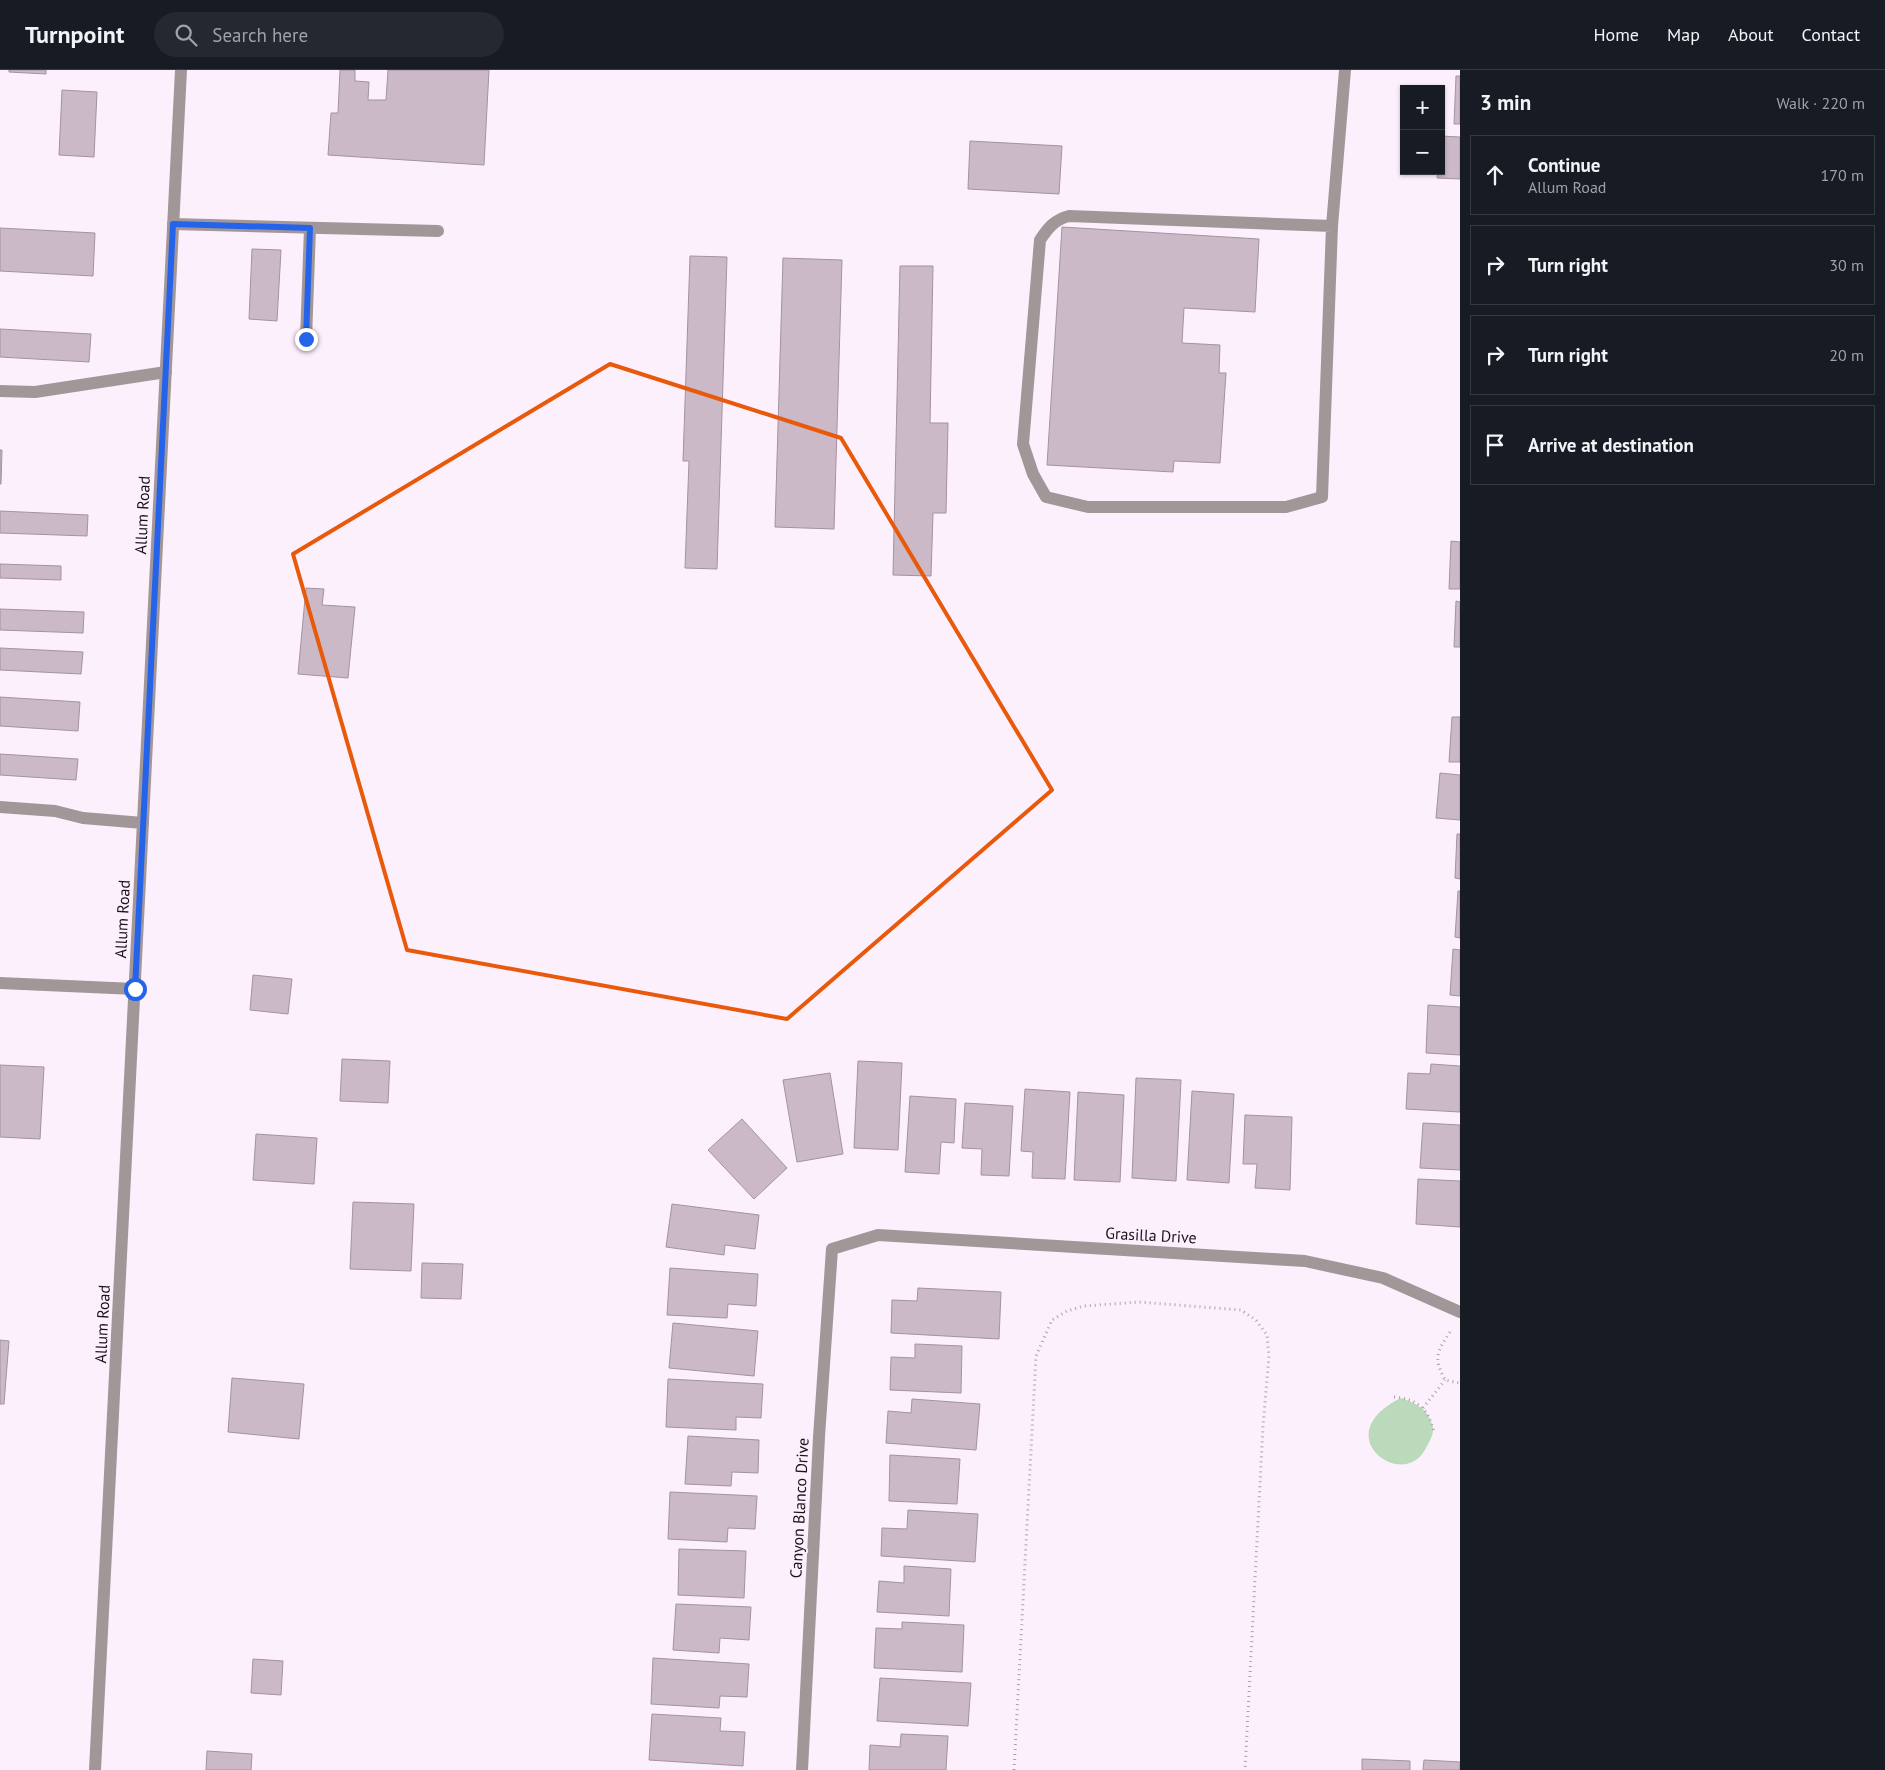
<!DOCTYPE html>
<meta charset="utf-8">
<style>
body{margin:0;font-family:"PT Sans",sans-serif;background:#242831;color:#f1f3f6}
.controls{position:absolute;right:15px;top:15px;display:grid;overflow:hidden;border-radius:0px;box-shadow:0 1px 4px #0004}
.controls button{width:45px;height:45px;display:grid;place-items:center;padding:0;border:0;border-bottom:1px solid #363941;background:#171b24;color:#f1f3f6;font:25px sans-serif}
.stop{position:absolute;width:15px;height:15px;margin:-11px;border:4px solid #2563eb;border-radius:50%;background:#fff}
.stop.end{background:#2563eb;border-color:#fff;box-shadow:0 1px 5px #0008}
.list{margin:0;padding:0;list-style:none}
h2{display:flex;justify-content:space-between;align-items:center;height:65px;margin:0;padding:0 20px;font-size:21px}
h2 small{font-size:16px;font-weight:400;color:#9ea1a6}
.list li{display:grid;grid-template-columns:32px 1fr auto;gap:15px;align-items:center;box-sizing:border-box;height:80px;margin:0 10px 10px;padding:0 10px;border:1px solid #363941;border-radius:0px}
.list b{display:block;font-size:19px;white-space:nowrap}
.list p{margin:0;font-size:16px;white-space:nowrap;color:#9ea1a6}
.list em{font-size:16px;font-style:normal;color:#9ea1a6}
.icon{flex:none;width:28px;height:28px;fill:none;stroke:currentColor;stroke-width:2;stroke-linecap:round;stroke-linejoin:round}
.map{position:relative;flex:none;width:1460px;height:1700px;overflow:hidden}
header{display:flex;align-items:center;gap:30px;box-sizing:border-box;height:70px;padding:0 25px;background:#171b24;border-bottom:1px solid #363941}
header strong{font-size:24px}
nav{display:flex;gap:28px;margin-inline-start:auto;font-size:18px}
.search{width:350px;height:45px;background:#242831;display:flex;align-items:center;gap:12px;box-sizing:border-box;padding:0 18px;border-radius:28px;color:#9ea1a6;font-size:19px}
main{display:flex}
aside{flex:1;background:#171b24}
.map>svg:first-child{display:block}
.green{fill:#bbd9bb}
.building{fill:#ccb9c8;stroke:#a492a0}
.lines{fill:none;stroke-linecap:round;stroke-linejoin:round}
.path{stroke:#aba1ac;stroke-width:3;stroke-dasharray:1 4;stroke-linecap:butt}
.service{stroke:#a19799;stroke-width:12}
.minor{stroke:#a19799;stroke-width:12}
.tertiary{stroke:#a19799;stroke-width:12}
.route{stroke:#2563eb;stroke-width:6}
.marked{fill:none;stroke:#e8590c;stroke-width:4;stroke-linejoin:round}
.labels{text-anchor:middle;stroke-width:4;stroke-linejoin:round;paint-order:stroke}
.street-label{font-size:16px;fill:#1a151b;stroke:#fdf0fd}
</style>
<header>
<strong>Turnpoint</strong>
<div class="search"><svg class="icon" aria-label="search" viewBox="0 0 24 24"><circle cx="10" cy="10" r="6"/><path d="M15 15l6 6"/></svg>Search here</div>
<nav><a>Home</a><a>Map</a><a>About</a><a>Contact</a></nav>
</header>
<main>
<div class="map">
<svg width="1460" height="1700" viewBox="0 0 1460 1700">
<rect width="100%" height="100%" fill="#fdf0fd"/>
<!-- green -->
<path class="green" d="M1401 1328C1418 1334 1428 1339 1433 1357 1434 1364 1429 1372 1426 1378 1404 1423 1325 1365 1401 1328Z"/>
<!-- building -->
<g class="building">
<path d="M9 0H46V4L9 2Z"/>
<path d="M340 0H355V11L369 12 368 30H386L388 0H489L484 95 328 85 331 43H338Z"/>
<path d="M1456 6H1460V54H1454Z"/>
<path d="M62 20 97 22 94 87 59 85Z"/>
<path d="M1441 66 1460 67V109L1437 108 1438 101H1441Z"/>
<path d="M970 71 1062 76 1059 124 968 119Z"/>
<path d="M1062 157 1259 169 1255 242 1184 238 1182 273 1220 275 1219 303H1226L1220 393 1174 391 1173 402 1047 395Z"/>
<path d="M0 158 95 163 93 206 0 201Z"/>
<path d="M252 179 281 180 277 251 249 249Z"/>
<path d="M690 186 727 187 717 499 685 498 689 391H683Z"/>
<path d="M783 188 842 190 834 459 775 457Z"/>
<path d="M900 196H933L930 353H948L946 443H933L931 506 893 505Z"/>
<path d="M0 259 91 264 89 292 0 287Z"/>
<path d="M0 380H2L1 414H0Z"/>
<path d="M0 441 88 445 87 466 0 463Z"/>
<path d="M1451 471 1460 472V519H1449Z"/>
<path d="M0 494 61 496V510L0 508Z"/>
<path d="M306 518 324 519 322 535 355 537 348 608 298 604Z"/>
<path d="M1456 531 1460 532V577H1454Z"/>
<path d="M0 539 84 542 83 563 0 560Z"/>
<path d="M0 578 83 582 81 604 0 600Z"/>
<path d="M0 627 80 632 78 661 0 656Z"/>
<path d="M1452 647H1460V692H1449Z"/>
<path d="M0 684 78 689 76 710 0 705Z"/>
<path d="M1440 703 1460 705V750L1436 748Z"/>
<path d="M1457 764H1460V809L1455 808Z"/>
<path d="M1458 821H1460V868L1455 867Z"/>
<path d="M1453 879 1460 880V926L1450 925Z"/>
<path d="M253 905 292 909 288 944 250 940Z"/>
<path d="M1428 935 1460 937V985L1426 983Z"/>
<path d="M342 989 390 991 388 1033 340 1031Z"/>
<path d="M858 991 902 993 898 1080 854 1078Z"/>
<path d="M1431 994 1460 996V1042L1406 1039 1408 1003 1430 1004Z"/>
<path d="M0 995 44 997 40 1069 0 1067Z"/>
<path d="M830 1003 843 1084 797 1092 783 1010Z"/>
<path d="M1136 1008 1181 1010 1176 1111 1132 1108Z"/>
<path d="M1025 1019 1070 1022 1065 1109 1032 1108 1033 1082 1021 1081Z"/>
<path d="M1192 1021 1234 1024 1229 1113 1187 1110Z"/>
<path d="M1078 1022 1124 1025 1120 1112 1074 1110Z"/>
<path d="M910 1026 956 1029 954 1073 941 1072 939 1104 905 1102Z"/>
<path d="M965 1033 1013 1036 1009 1106 981 1105 982 1079 962 1078Z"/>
<path d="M1245 1045 1292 1047 1290 1120 1255 1118 1257 1094H1243Z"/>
<path d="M742 1049 787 1098 754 1129 708 1080Z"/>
<path d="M1423 1053 1460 1055V1100L1420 1098Z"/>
<path d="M256 1064 317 1068 314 1114 253 1110Z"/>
<path d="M1418 1109 1460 1111V1157L1416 1154Z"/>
<path d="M353 1132 414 1134 411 1201 350 1199Z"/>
<path d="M672 1134 759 1145 755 1179 725 1175 724 1185 666 1177Z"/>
<path d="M422 1193 463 1194 461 1229 421 1228Z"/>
<path d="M670 1198 758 1204 756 1236 728 1234 727 1248 667 1245Z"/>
<path d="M918 1218 1001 1222 999 1269 891 1263 892 1230 917 1231Z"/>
<path d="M673 1253 758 1261 754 1306 669 1298Z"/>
<path d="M0 1270 9 1271 4 1334H0Z"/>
<path d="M915 1274 962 1276 961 1323 890 1320 891 1287 915 1288Z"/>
<path d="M232 1308 304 1314 299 1369 228 1362Z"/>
<path d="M668 1309 763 1314 761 1348 736 1347V1360L666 1357Z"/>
<path d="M912 1329 980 1334 976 1380 886 1373 888 1341 911 1343Z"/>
<path d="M688 1366 759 1370 758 1403 732 1402 731 1416 685 1414Z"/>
<path d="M890 1385 960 1389 957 1434 889 1431Z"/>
<path d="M670 1422 757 1426 755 1459 728 1458 727 1472 668 1469Z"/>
<path d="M908 1440 978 1444 975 1492 881 1486 882 1458 907 1459Z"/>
<path d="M679 1479 746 1481 744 1528 678 1525Z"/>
<path d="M904 1496 951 1499 949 1546 877 1542 879 1511 904 1513Z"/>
<path d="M676 1534 751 1537 749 1570 720 1568 719 1583 673 1580Z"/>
<path d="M902 1552 964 1555 962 1602 874 1598 876 1558 902 1559Z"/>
<path d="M653 1588 749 1594 747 1627 720 1626 719 1638 651 1634Z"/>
<path d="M253 1589 283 1591 281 1625 251 1623Z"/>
<path d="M880 1608 971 1613 968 1656 877 1651Z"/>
<path d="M652 1644 721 1648 720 1661 745 1662 743 1696 649 1690Z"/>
<path d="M901 1664 948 1666 946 1700H869L870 1675 900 1677Z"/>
<path d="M207 1681 252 1684 251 1700H206Z"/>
<path d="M1362 1689 1410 1691V1700H1362Z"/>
<path d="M1424 1690 1460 1692V1700H1423Z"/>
</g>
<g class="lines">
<!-- path -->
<g class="path">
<path d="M1450 1262C1437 1282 1433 1287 1445 1310L1460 1313"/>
<path d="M1394 1327C1418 1329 1428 1339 1434 1361"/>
<path d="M1423 1338 1445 1310"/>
<path d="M1014 1700 1036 1286 1052 1250 1067 1241 1084 1236 1139 1232 1241 1240 1256 1250 1267 1265 1269 1286 1263 1356 1245 1700"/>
</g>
<!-- service -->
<g class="service">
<path d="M173 154 438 161"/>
<path d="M1332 156 1069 146C1054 150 1048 158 1040 170L1023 374 1033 404 1046 427 1088 437H1286L1322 427 1332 156 1345 0"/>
<path d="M306 269 310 158"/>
<path d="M0 321 35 322 166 302"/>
<path d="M0 737 55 741 83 748 143 753"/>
<path d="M0 913 135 919"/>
</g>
<!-- minor -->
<path class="minor" d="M802 1700 819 1367 832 1179 878 1165 1305 1191 1383 1208 1460 1242"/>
<!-- tertiary -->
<path class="tertiary" d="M95 1700 181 0"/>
</g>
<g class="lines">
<!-- route -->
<path class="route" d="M135 919 173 154 310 158 306 269"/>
</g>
<!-- marked area -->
<path class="marked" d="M610 294 841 368 1052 720 787 949 407 880 293 484Z"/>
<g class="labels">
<!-- street labels -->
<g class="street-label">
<text transform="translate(142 445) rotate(-87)" y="6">Allum Road</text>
<text transform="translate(122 849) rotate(-87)" y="6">Allum Road</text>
<text transform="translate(1151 1165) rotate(3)" y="6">Grasilla Drive</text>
<text transform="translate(102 1254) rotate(-87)" y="6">Allum Road</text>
<text transform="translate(799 1438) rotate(-87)" y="6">Canyon Blanco Drive</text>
</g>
</g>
</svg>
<div class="controls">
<button>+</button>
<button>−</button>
</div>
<div class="stop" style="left:135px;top:919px"></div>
<div class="stop end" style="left:306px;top:269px"></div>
</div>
<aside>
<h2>3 min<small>Walk · 220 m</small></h2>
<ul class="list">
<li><svg class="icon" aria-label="ahead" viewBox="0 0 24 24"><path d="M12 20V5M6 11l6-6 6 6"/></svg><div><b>Continue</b><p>Allum Road</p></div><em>170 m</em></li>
<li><svg class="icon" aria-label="right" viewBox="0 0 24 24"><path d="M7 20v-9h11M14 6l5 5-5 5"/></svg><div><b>Turn right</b></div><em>30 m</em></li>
<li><svg class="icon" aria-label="right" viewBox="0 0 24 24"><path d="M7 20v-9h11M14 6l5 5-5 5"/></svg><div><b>Turn right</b></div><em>20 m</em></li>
<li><svg class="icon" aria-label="arrive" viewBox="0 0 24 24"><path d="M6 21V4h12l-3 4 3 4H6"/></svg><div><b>Arrive at destination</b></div></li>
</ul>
</aside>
</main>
